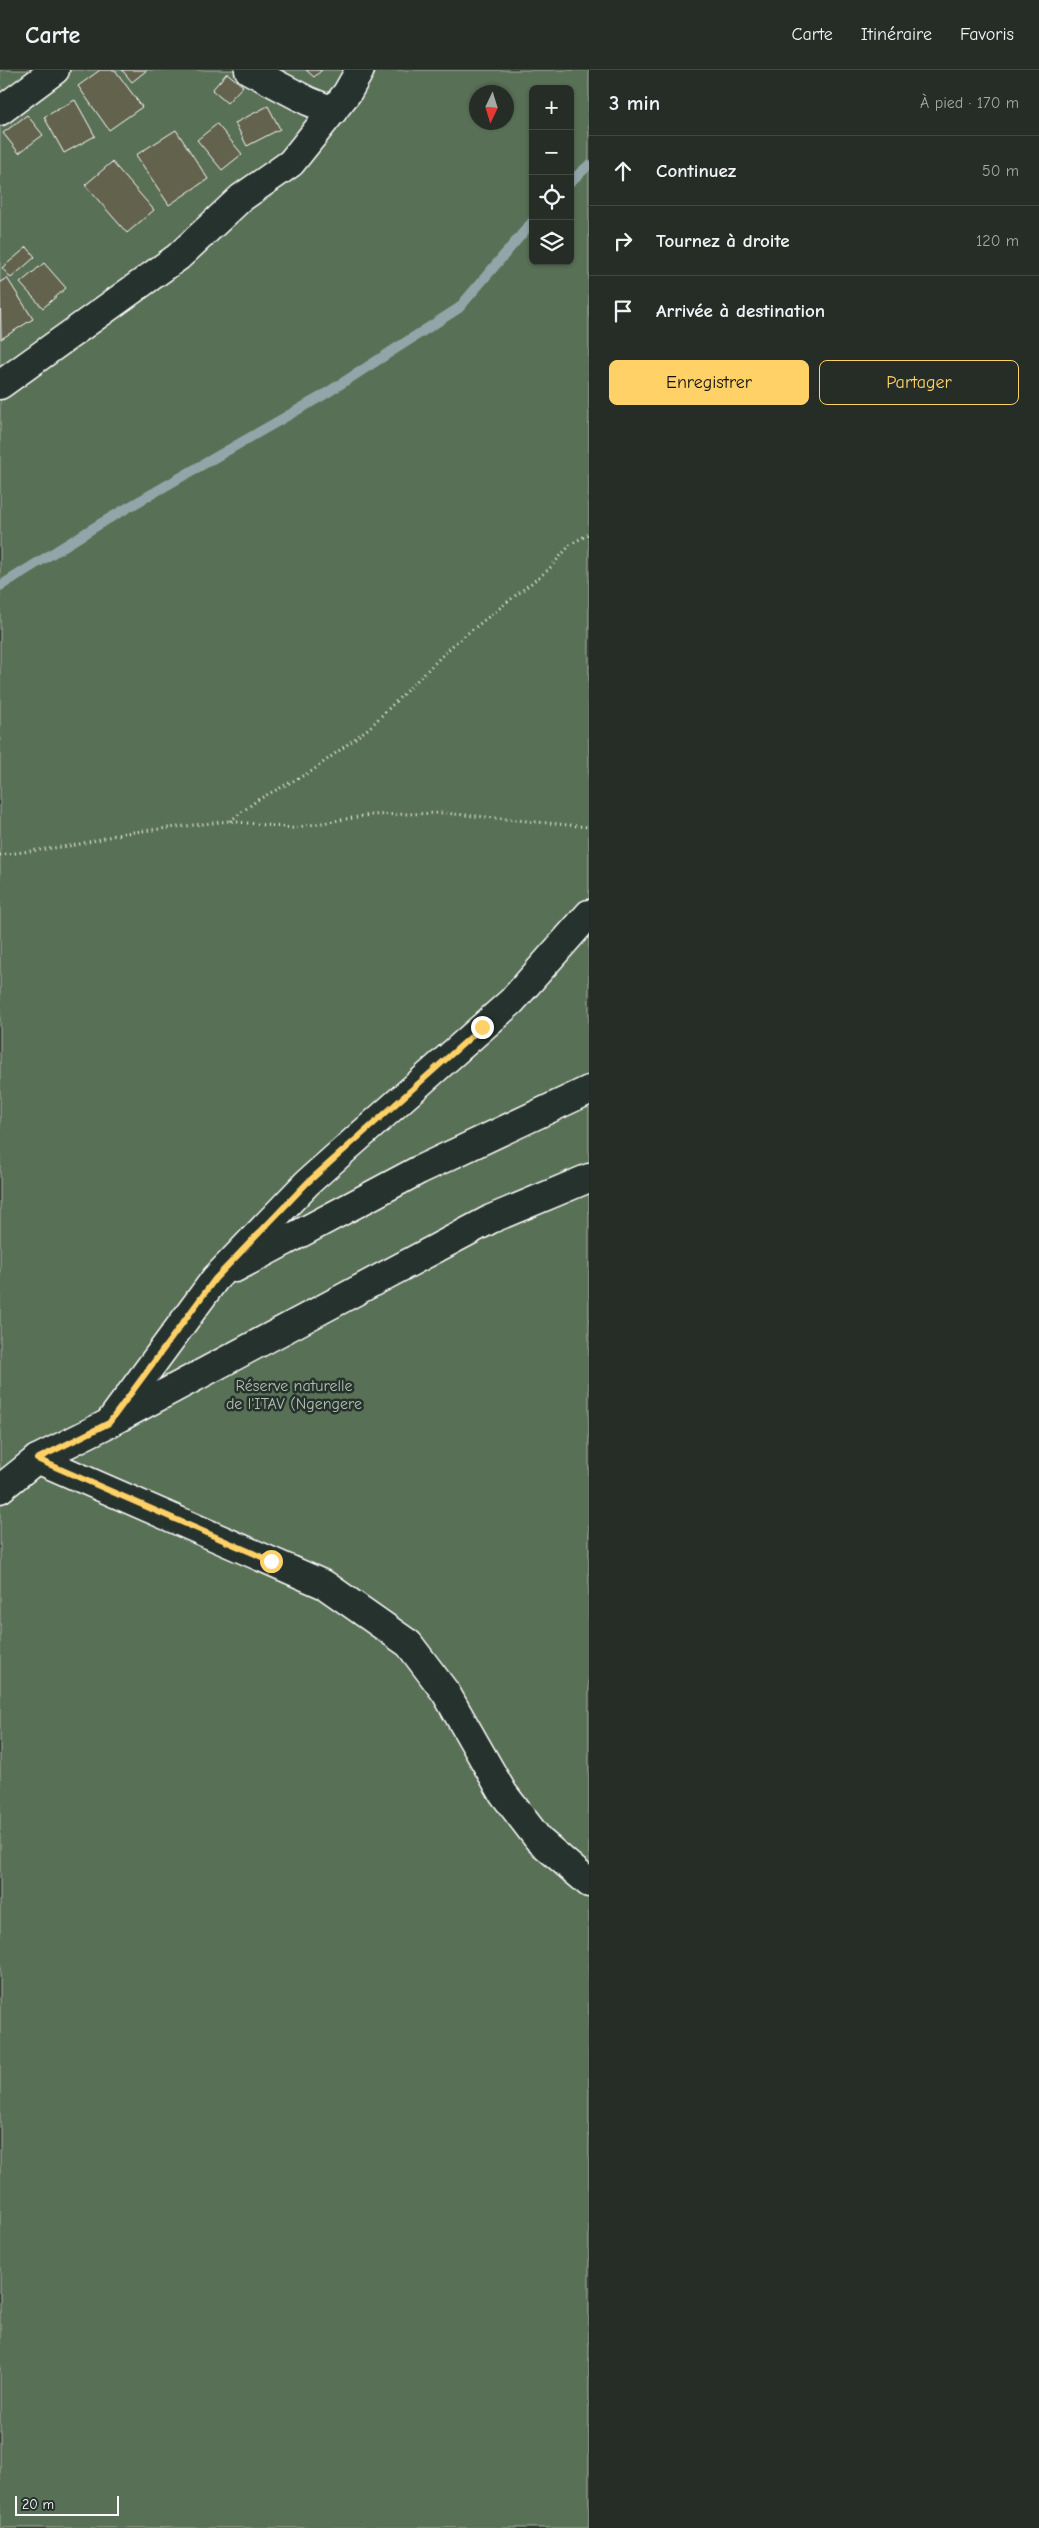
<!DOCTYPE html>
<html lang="fr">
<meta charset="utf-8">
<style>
body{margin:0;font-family:"Comic Neue",sans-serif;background:#323932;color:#f1f3f6}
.controls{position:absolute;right:15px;top:15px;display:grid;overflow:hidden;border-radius:8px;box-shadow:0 1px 4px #0004}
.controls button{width:45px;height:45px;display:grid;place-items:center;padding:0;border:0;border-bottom:1px solid #424943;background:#262d26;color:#f1f3f6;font:25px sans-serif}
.compass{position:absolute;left:469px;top:15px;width:45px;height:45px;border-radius:50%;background:#262d26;box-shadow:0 1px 4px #0004;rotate:184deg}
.scale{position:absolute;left:15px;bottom:12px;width:104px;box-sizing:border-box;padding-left:5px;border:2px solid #fff;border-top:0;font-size:14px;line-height:18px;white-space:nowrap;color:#fff;-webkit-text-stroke:4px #26332d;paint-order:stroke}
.stop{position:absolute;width:15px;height:15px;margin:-11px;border:4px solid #ffd166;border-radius:50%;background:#fff}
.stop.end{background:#ffd166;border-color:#fff;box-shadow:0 1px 5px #0008}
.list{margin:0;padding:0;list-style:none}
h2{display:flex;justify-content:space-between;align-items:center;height:65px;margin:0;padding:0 20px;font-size:21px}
h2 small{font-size:16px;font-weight:400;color:#a4a8a7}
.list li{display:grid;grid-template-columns:32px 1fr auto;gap:15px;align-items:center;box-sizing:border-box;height:70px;padding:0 20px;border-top:1px solid #424943}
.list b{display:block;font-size:19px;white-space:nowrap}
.list em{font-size:16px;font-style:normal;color:#a4a8a7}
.actions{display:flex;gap:10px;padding:15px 20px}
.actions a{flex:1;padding:11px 0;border:1px solid #ffd166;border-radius:8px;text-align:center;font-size:18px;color:#ffd166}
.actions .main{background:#ffd166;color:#111}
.icon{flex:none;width:28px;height:28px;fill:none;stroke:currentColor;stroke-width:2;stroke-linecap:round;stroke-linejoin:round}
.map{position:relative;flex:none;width:589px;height:2458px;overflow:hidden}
header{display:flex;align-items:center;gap:30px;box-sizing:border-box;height:70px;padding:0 25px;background:#262d26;border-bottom:1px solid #424943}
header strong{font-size:24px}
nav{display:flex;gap:28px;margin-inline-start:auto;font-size:18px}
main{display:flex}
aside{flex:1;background:#262d26}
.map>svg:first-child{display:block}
.green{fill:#586f54;stroke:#acb7aa;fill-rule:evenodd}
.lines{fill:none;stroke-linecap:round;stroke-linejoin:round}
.stream{stroke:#92a6aa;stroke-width:10}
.building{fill:#62624d;stroke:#fff}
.minor-casing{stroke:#fff;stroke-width:31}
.tertiary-casing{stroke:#fff;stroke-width:31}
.path{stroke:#fff;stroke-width:3;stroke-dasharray:1 4;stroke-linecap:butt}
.minor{stroke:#26332d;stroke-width:28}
.tertiary{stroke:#26332d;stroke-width:28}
.route{stroke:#ffd166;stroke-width:6}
.labels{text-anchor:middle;stroke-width:5;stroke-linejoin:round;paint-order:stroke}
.park-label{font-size:16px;fill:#b4beb2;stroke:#26332d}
</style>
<header>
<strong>Carte</strong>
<nav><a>Carte</a><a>Itinéraire</a><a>Favoris</a></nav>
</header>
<main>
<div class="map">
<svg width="589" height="2458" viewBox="0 0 589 2458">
<rect width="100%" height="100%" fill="#323c33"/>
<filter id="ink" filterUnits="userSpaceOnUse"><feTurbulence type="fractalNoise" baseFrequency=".02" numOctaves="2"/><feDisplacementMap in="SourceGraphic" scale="10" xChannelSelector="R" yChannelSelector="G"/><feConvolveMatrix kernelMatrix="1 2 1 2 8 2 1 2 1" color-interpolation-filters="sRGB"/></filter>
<g filter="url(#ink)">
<!-- green -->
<path class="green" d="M0 0H589V2458H0ZM533 19H570V191H533ZM477 22H507V52H477Z"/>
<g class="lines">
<!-- stream -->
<g class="stream">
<path d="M570 112 589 95"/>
<path d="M0 516 103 452 322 326 459 238 533 151"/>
</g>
</g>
<!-- building -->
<g class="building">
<path d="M100 0H115L142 37 109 60 78 16Z"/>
<path d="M122 0H147L132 12Z"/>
<path d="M306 0H322L314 7Z"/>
<path d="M227 3 243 16 227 33 212 20Z"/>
<path d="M75 30 95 66 64 83 44 47Z"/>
<path d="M268 36 280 59 247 76 235 53Z"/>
<path d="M27 45 43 65 19 83 3 63Z"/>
<path d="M217 54 242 84 222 100 197 70Z"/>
<path d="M176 60 208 109 169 135 136 85Z"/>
<path d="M112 92 154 140 127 163 85 115Z"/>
<path d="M27 177 35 187 11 208 2 198Z"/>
<path d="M44 193 66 218 43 238 20 213Z"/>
<path d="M7 208 33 249 1 269 0 212Z"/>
</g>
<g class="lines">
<defs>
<g id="minor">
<path d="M249 0 308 31 333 41"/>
<path d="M0 41 55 0"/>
<path d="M0 315 178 187 241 128 291 93 347 23 360 0"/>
<path d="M235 1198 419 1100 589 1020"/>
<path d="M109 1353 215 1209 307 1113 512 931 589 844"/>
<path d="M37 1389 325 1515 409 1574 446 1623 503 1723 539 1770 589 1813"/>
</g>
<path id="tertiary" d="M0 1419 37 1389 109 1353 491 1149 589 1108"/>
</defs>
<!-- minor casing -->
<use href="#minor" class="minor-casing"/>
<!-- tertiary casing -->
<use href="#tertiary" class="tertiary-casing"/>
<!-- path -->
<g class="path">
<path d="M230 751 259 729 312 701 369 658 454 574 548 500 571 474 589 464"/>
<path d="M0 785 76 775 125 763 229 751 292 758 370 745 444 743 589 757"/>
</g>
<!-- minor -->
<use href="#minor" class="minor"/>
<!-- tertiary -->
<use href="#tertiary" class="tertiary"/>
</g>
</g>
<g class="lines" filter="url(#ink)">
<!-- route -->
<path class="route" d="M271 1491 37 1389 109 1353 215 1209 307 1113 482 957"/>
</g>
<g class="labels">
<!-- park labels -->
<g class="park-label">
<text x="294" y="1321">Réserve naturelle<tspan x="294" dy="18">de l'ITAV (Ngengere</tspan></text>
</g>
</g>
</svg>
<div class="controls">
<button>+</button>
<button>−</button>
<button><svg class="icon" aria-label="locate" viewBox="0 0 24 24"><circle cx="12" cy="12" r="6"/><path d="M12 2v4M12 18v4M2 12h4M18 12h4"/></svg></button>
<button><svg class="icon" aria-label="layers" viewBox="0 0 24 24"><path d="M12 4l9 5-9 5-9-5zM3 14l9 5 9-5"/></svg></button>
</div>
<svg class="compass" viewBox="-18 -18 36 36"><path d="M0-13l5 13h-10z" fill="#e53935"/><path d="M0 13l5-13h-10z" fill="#a4a8a7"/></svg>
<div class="scale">20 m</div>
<div class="stop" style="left:271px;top:1491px"></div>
<div class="stop end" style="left:482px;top:957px"></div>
</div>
<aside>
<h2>3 min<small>À pied · 170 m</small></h2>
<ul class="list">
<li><svg class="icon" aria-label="ahead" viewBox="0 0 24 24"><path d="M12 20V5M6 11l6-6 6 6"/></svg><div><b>Continuez</b></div><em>50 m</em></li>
<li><svg class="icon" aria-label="right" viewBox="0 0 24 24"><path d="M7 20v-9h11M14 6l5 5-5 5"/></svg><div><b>Tournez à droite</b></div><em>120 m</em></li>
<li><svg class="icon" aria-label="arrive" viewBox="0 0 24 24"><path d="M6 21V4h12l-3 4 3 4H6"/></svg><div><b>Arrivée à destination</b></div></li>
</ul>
<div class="actions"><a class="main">Enregistrer</a><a>Partager</a></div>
</aside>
</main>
